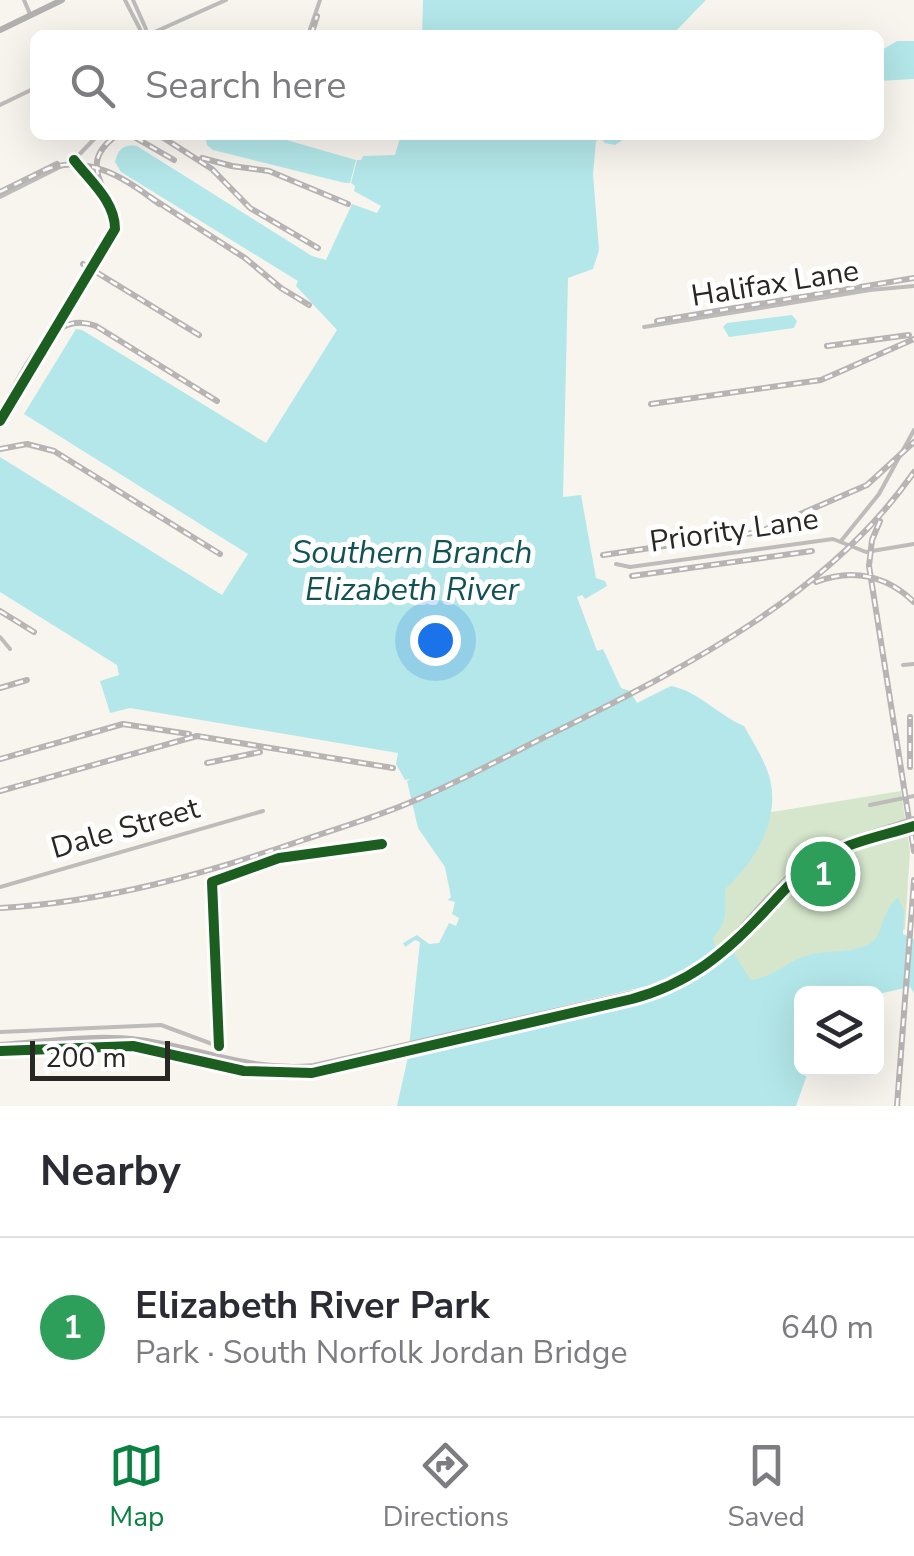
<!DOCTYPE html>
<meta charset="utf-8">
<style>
body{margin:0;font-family:"Nunito Sans",sans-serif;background:#f7f7f7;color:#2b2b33}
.controls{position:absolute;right:30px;bottom:30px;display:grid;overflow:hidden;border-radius:15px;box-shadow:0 10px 40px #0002}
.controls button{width:90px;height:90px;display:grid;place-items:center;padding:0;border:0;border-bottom:2px solid #e1e1e2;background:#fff;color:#2b2b33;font:50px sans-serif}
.scale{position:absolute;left:30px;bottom:25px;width:140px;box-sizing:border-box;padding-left:10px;border:5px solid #292723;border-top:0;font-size:28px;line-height:35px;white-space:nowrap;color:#292723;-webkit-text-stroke:8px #fff;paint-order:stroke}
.you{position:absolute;left:435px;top:640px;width:35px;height:35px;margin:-25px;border:8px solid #fff;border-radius:50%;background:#1a73e8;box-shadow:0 0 0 15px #1a73e833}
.badge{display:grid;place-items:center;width:65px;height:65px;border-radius:50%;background:#0b8043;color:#fff;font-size:32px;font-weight:700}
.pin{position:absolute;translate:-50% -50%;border:5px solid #fff;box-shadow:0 2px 10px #0006}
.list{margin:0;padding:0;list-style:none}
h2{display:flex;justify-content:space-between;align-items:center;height:130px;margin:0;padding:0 40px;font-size:42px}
h2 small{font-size:32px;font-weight:400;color:#7c7c81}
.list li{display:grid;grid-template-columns:65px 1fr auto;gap:30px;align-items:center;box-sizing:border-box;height:180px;padding:0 40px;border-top:2px solid #e1e1e2}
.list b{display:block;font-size:38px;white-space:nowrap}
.list p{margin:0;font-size:32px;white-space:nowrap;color:#7c7c81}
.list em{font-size:32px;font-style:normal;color:#7c7c81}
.icon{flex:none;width:55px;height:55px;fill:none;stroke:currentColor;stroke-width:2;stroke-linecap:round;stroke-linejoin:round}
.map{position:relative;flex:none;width:914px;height:1106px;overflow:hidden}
.search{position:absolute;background:#fff;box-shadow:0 10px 40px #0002;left:30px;right:30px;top:30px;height:110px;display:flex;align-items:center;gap:25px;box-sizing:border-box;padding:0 35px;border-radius:15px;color:#7c7c81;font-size:38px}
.sheet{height:310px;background:#fff}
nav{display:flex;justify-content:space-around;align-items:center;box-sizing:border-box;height:140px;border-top:2px solid #e1e1e2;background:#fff;font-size:28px;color:#7c7c81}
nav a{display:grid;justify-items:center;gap:5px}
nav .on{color:#0b8043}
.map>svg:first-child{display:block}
.green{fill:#d6e6cc}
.water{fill:#b3e7e9}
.pier{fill:#f8f5ef}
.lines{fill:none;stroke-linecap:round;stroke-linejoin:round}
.street{stroke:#bebbbb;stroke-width:4}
.secondary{stroke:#b2b0af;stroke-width:6}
.rail-casing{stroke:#b7b4b3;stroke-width:6}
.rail{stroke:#fff;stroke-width:2.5;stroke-dasharray:8;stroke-linecap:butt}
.primary-bridge{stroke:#b7b4b3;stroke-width:8}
.cycleway-casing{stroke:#fff;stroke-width:16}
.cycleway{stroke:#1b5e20;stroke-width:10}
.labels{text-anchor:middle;stroke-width:10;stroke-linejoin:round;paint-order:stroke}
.street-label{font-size:30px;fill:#292723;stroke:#fff}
.water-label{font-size:32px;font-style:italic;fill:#115257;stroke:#fff}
</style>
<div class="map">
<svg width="914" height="1106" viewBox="0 0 914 1106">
<rect width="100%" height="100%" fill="#f8f5ef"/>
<!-- green -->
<path class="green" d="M901 791 910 851 905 929C862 954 799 975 749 981L713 946 711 938 723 889 766 813Z"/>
<!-- water -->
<g class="water">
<path d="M423 0H706L672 35H422Z"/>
<path d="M897 41H914V79L879 81 882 50Z"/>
<path d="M205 135H269L356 160 350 183H345L213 150 207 145Z"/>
<path d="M401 135H630L615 145 605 143 601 139 596 141 593 174 599 250 593 269 568 278 563 497 581 495 596 578 605 581 607 586 585 599 582 595 577 597 597 651 603 649 621 688 630 691 637 703 671 686C698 691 718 715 744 726 755 746 771 769 772 792 775 829 751 866 725 889 726 911 728 921 713 938L715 946 730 948 751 980C774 977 787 961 809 955 828 950 853 954 871 943 882 937 882 911 898 897L904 912 903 934 914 939V993L910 987 878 994 857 991 802 994V1068L809 1069 796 1106H397L408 1057 420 942 415 940 405 947 403 943 417 935 429 944 439 943 449 923 456 926 459 918 452 914 455 902 448 900 451 897 445 867 418 828 407 781 410 779 405 780 396 764 398 753 130 708 110 713 100 681 119 675 117 665 0 592V457L222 595 248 554 24 414 76 329 82 330 266 443 337 330 296 286 298 281 121 172 115 162C118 149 124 144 137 146L312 256 326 260 352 204 377 213 381 206 354 191 355 186 351 183 357 160H361L363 156 395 155Z"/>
<path d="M792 315 797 321 794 328 729 337 723 327 727 323Z"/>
</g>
<!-- pier -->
<g class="pier">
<path d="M634 692 624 700 412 803 411 801Z"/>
<path d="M732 943 735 946 728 953 696 975 654 995 403 1056 404 1044 651 985 691 966 721 945Z"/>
</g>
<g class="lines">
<!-- street -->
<g class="street">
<path d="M24 0 30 14"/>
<path d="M125 0 143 35"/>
<path d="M133 0 146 29 145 35"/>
<path d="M148 35 226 0"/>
<path d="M308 35 320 0"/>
<path d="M0 105 35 88"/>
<path d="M0 197 74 160 98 135"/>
<path d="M644 327 870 290 914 286"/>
<path d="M0 421 115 229C115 201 90 181 74 160"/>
<path d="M841 541 879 494 914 430"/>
<path d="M616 564 630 567 833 539 866 552 914 544"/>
<path d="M0 637 10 649"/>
<path d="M903 665 914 664"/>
<path d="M870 805 914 796"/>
<path d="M0 887 263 811"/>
<path d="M0 1032 161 1025 223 1048"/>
<path d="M219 1046 212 882 279 858 382 844"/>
</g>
<!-- secondary -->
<path class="secondary" d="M0 30 62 0"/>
<defs>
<g id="rail">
<path d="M311 35 317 16"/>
<path d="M159 135 212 169 250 208 318 248"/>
<path d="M136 138 174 160"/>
<path d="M202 158 232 166 269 171 348 204"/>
<path d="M45 170C87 153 126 178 159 204"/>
<path d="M0 192 57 164"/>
<path d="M150 197 245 258 281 288 309 305"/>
<path d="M83 264 199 335"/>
<path d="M657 321 914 278"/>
<path d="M50 332C63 310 110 243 111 221 113 187 74 166 117 135"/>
<path d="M827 346 909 335"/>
<path d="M651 404 821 380 914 339"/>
<path d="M0 413C20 381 47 306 96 326L217 401"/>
<path d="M0 449 27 444 54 451 220 554"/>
<path d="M880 521 872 540 869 566 914 851"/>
<path d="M603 555 759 532 867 485 914 442"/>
<path d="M632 576 812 551"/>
<path d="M816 582C852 568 886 575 914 602"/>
<path d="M0 611 34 632"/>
<path d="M0 688 27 680"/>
<path d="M0 759 123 724 189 734"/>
<path d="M207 763 260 752"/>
<path d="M910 767V717"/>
<path d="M0 791 197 736 393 768"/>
<path d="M0 908C106 902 204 874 303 840 339 828 376 817 411 802 462 781 511 753 561 729 690 665 830 593 914 472"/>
<path d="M897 1106 914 880"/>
</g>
</defs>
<!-- rail casing -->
<use href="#rail" class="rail-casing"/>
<!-- rail -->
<use href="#rail" class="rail"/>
<!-- primary-bridge -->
<path class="primary-bridge" d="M0 1046C46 1043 94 1035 139 1041 202 1049 248 1073 314 1067L643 992C668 983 691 972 712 956 745 931 768 894 800 868 834 840 874 835 914 820"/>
<defs>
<g id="cycleway">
<path d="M0 421 115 229C115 201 90 181 74 160"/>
<path d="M219 1046 212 882 279 858 382 844"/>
<path d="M0 1051 133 1046 244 1071 312 1073 632 999C688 984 725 954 764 912 780 895 795 877 814 864 844 842 880 837 914 826"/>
</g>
</defs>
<!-- cycleway casing -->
<use href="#cycleway" class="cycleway-casing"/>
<!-- cycleway -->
<use href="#cycleway" class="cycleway"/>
</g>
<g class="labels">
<!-- street labels -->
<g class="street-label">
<text transform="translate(775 283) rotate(-9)" y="10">Halifax Lane</text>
<text transform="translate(734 530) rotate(-8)" y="10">Priority Lane</text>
<text transform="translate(125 828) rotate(-16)" y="10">Dale Street</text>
</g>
<!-- water labels -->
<g class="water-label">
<text x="412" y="563">Southern Branch<tspan x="412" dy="37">Elizabeth River</tspan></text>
</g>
</g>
</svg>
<div class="controls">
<button><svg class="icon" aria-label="layers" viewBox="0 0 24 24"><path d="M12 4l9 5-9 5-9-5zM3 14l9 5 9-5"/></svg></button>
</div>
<div class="scale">200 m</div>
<div class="you"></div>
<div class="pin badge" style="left:823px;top:874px;background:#2e9e5b">1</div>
<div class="search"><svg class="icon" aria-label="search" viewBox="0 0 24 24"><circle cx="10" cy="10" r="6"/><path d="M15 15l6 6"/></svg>Search here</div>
</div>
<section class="sheet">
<h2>Nearby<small></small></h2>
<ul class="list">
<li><span class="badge" style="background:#2e9e5b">1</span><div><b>Elizabeth River Park</b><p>Park · South Norfolk Jordan Bridge</p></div><em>640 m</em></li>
</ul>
</section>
<nav>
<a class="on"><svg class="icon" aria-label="map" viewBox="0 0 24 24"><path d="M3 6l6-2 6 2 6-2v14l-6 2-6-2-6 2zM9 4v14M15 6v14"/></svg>Map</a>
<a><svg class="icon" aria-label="directions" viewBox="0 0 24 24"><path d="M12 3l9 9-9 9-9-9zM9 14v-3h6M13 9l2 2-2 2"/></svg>Directions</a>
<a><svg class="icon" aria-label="saved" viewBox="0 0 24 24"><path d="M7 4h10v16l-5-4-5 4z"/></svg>Saved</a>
</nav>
